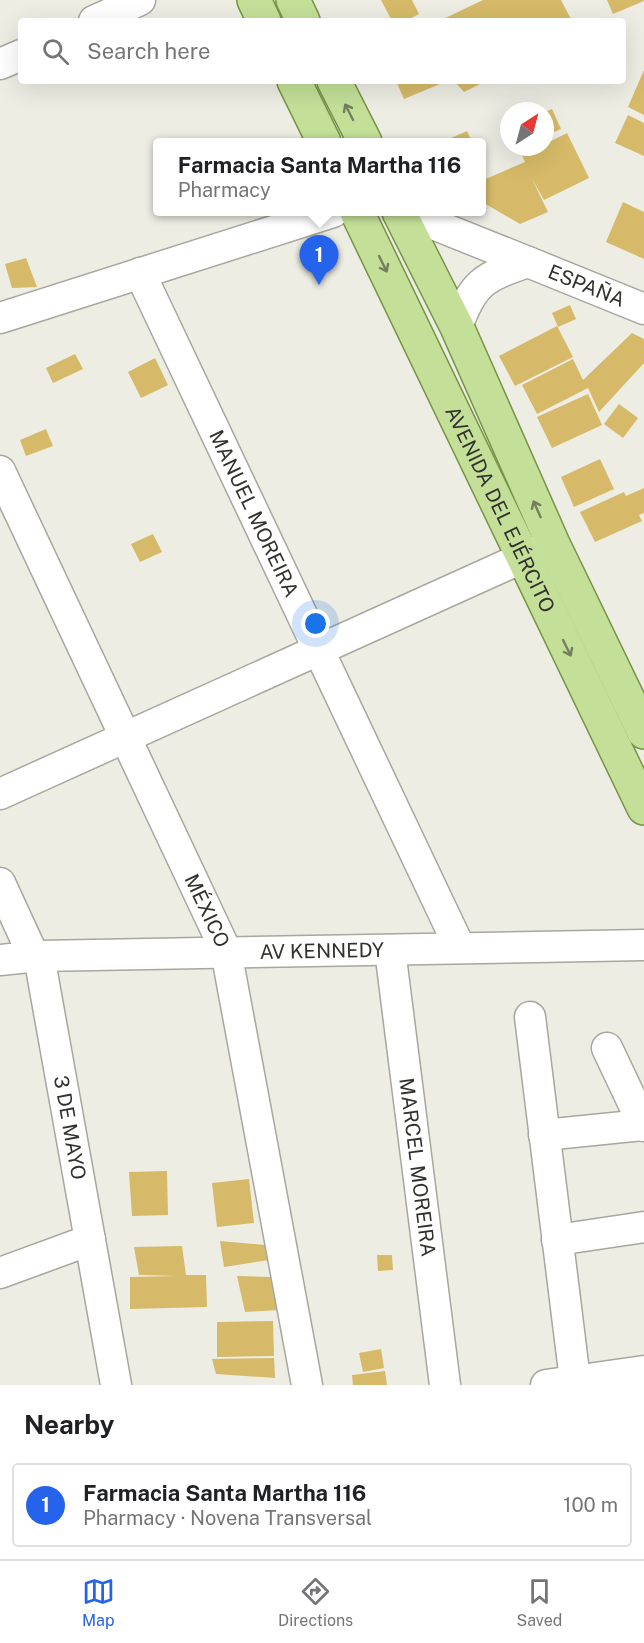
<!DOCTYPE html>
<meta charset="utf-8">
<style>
body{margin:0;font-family:"Public Sans",sans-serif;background:#f6f6f6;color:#202124}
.compass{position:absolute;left:500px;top:102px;width:54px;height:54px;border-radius:50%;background:#fff;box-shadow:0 6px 24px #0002;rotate:36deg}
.you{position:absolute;left:316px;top:624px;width:21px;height:21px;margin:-15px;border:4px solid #fff;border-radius:50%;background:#1a73e8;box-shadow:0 0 0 9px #1a73e833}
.badge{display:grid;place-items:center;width:39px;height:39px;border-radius:50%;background:#2563eb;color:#fff;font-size:20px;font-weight:700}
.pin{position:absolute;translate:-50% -50px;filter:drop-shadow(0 2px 3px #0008)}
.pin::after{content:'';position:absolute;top:32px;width:21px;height:18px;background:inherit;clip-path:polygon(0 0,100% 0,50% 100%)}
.popup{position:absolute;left:153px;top:138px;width:333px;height:78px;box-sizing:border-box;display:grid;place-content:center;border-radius:6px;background:#fff;filter:drop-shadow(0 2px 4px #0005);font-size:20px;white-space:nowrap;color:#757577}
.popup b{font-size:22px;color:#202124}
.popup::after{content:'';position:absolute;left:50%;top:100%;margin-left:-12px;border:12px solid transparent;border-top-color:#fff}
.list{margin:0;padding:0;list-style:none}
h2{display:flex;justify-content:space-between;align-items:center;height:78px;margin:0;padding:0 24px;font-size:26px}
h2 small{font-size:20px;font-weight:400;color:#757577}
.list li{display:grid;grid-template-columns:39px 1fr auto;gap:18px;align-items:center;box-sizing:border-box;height:84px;margin:0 12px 12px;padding:0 12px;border:2px solid #e0e0e0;border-radius:6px}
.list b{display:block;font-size:22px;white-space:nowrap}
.list p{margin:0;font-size:20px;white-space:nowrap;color:#757577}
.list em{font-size:20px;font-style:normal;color:#757577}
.icon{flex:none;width:33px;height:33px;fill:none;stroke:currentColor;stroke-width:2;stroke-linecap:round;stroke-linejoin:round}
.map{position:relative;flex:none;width:644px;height:1385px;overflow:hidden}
.search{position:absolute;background:#fff;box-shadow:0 6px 24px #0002;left:18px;right:18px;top:18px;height:66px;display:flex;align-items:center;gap:15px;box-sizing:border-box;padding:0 21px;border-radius:6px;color:#757577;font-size:22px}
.sheet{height:174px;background:#fff}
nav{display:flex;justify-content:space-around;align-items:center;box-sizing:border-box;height:84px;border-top:2px solid #e0e0e0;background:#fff;font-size:16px;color:#757577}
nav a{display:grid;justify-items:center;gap:3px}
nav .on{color:#2563eb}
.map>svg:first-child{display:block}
.building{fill:#d6ba69}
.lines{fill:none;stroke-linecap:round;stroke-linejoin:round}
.minor-casing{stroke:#a7a79e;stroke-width:33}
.major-casing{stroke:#769447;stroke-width:36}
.minor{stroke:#fff;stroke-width:30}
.major{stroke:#c3df98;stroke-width:33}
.oneway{stroke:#737f5e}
.labels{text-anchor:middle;stroke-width:5;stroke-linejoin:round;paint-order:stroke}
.street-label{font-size:20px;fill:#31312e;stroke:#edede4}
</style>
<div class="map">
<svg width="644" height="1385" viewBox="0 0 644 1385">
<rect width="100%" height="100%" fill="#edede4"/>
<!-- building -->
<g class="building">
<path d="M381 0H412L419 14 405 21H392Z"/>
<path d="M483 0H561L572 21H439Z"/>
<path d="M607 0H644V1L613 14Z"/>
<path d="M644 70V115L628 107Z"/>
<path d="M396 81H447L404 99Z"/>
<path d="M454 81H486L464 92Z"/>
<path d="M552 109 561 129 545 136V112Z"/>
<path d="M628 115 644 123V156L615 143Z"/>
<path d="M467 131 472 142H442Z"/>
<path d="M567 133 589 178 544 200 532 179 548 212 520 224 484 203 481 181 525 162 522 155 538 147H545V144Z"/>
<path d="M623 202 644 212V259L606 242Z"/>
<path d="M26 258 37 287 12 288 5 264Z"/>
<path d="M570 305 576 319 558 327 552 313Z"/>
<path d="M557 326 573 357 515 386 499 356Z"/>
<path d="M632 333 644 339V363L599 412 588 388 537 414 522 385 573 359 583 380Z"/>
<path d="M75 354 83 369 53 383 46 368Z"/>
<path d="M155 358 168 385 141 398 128 372Z"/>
<path d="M588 394 602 425 552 448 537 417Z"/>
<path d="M619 404 638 418 623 438 604 424Z"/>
<path d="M46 429 53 446 26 456 20 440Z"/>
<path d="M600 459 614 489 574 507 561 477Z"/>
<path d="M644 488V513L639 515 642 521 595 542 580 512 624 492 626 496Z"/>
<path d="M153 534 162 552 140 562 131 544Z"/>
<path d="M167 1171 168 1215 132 1216 129 1172Z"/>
<path d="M249 1179 254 1223 217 1227 212 1183Z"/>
<path d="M220 1241 266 1245 269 1260 224 1267Z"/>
<path d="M182 1246 186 1275H206L207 1307 130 1309V1277L179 1276 139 1275 134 1247Z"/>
<path d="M377 1255H392L393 1270 378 1271Z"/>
<path d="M237 1276 273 1277 280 1310 245 1312Z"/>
<path d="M273 1321 274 1356 217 1357V1322Z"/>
<path d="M381 1349 384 1368 363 1372 359 1353Z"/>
<path d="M274 1358 275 1378 216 1374 212 1359Z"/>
<path d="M385 1371 387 1385H353L352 1375Z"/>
</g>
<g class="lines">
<defs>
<g id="minor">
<path d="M94 21 140 0"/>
<path d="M0 64 21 55"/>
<path d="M403 212 528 262"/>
<path id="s1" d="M140 273 460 948"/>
<path d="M0 318 333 212"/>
<path id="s2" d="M457 327C473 282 484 277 528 262L644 309"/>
<path id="s3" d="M0 471 226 951 307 1385"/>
<path d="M0 794 544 548"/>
<path id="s4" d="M0 883 34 957 39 956 116 1385"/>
<path id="s5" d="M390 950 445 1385"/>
<path id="s6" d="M0 960 39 956 644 945"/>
<path d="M530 1017 575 1380"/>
<path d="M607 1048 644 1126"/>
<path d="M544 1135 643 1125"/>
<path d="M557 1240 644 1227"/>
<path d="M0 1273 90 1240"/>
<path d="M546 1385 644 1371"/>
</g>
<g id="major">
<path d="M254 0 264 21"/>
<path d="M293 0 303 21"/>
<path d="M294 81 324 142"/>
<path d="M334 81 365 142"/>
<path id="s7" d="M357 212 644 808"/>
<path d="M399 212 457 327 553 544 644 732"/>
</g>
</defs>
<!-- minor casing -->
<use href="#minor" class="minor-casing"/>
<!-- major casing -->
<use href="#major" class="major-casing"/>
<!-- minor -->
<use href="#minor" class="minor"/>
<!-- major -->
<use href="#major" class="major"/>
</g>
<!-- one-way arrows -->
<defs><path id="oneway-shaft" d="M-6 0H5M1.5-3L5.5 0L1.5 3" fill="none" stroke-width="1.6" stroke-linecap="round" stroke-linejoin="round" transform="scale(1.5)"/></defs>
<g class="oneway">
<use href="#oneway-shaft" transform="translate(349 112) rotate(-117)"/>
<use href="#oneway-shaft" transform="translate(383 264) rotate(64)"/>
<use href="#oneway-shaft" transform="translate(537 509) rotate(-114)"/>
<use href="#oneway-shaft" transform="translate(567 648) rotate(64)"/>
</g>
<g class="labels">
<!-- street labels -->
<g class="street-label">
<text dy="7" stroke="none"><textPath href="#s2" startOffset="165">ESPAÑA</textPath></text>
<text dy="7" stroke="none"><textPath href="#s7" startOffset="330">AVENIDA DEL EJÉRCITO</textPath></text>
<text dy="7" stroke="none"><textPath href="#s1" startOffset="266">MANUEL MOREIRA</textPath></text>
<text dy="7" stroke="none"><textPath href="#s3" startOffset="486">MÉXICO</textPath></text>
<text dy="7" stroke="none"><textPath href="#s6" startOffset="322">AV KENNEDY</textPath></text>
<text dy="7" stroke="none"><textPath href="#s4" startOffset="261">3 DE MAYO</textPath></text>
<text dy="7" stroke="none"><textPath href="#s5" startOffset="219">MARCEL MOREIRA</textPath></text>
</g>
</g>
</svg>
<svg class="compass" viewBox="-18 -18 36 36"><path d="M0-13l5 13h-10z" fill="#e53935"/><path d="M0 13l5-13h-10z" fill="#757577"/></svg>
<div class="you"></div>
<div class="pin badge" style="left:319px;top:285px">1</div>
<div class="popup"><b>Farmacia Santa Martha 116</b>Pharmacy</div>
<div class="search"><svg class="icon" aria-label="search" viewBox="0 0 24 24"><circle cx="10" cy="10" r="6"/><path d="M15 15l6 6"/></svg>Search here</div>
</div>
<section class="sheet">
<h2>Nearby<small></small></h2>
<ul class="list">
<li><span class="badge">1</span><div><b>Farmacia Santa Martha 116</b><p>Pharmacy · Novena Transversal</p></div><em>100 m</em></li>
</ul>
</section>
<nav>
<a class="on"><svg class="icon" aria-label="map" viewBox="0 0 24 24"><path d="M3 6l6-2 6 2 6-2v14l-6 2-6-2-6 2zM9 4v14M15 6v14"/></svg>Map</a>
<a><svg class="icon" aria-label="directions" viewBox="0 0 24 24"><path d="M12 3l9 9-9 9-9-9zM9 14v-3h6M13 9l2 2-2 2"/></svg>Directions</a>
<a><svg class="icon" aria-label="saved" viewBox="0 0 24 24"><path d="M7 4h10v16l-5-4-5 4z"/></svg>Saved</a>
</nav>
